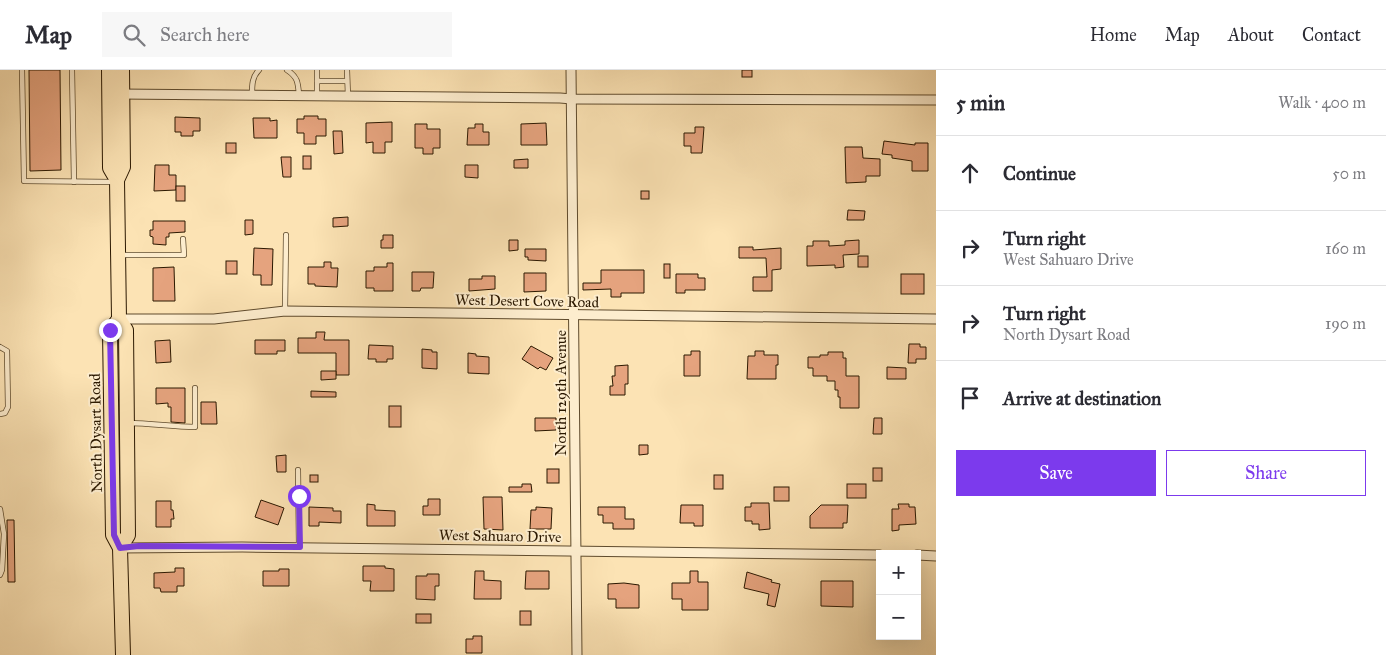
<!DOCTYPE html>
<meta charset="utf-8">
<style>
body{margin:0;font-family:"IM FELL Great Primer",serif;background:#f7f7f7;color:#2b2b33}
.controls{position:absolute;right:15px;bottom:15px;display:grid;overflow:hidden;border-radius:0px;box-shadow:0 5px 20px #0002}
.controls button{width:45px;height:45px;display:grid;place-items:center;padding:0;border:0;border-bottom:1px solid #e1e1e2;background:#fff;color:#2b2b33;font:25px sans-serif}
.stop{position:absolute;width:15px;height:15px;margin:-11px;border:4px solid #7c3aed;border-radius:50%;background:#fff}
.stop.end{background:#7c3aed;border-color:#fff;box-shadow:0 1px 5px #0008}
.list{margin:0;padding:0;list-style:none}
h2{display:flex;justify-content:space-between;align-items:center;height:65px;margin:0;padding:0 20px;font-size:21px}
h2 small{font-size:16px;font-weight:400;color:#7c7c81}
.list li{display:grid;grid-template-columns:32px 1fr auto;gap:15px;align-items:center;box-sizing:border-box;height:75px;padding:0 20px;border-top:1px solid #e1e1e2}
.list b{display:block;font-size:19px;white-space:nowrap}
.list p{margin:0;font-size:16px;white-space:nowrap;color:#7c7c81}
.list em{font-size:16px;font-style:normal;color:#7c7c81}
.actions{display:flex;gap:10px;padding:15px 20px}
.actions a{flex:1;padding:11px 0;border:1px solid #7c3aed;border-radius:0px;text-align:center;font-size:18px;color:#7c3aed}
.actions .main{background:#7c3aed;color:#fff}
.icon{flex:none;width:28px;height:28px;fill:none;stroke:currentColor;stroke-width:2;stroke-linecap:round;stroke-linejoin:round}
.map{position:relative;flex:none;width:936px;height:585px;overflow:hidden}
header{display:flex;align-items:center;gap:30px;box-sizing:border-box;height:70px;padding:0 25px;background:#fff;border-bottom:1px solid #e1e1e2}
header strong{font-size:24px}
nav{display:flex;gap:28px;margin-inline-start:auto;font-size:18px}
.search{width:350px;height:45px;background:#f7f7f7;display:flex;align-items:center;gap:12px;box-sizing:border-box;padding:0 18px;border-radius:0px;color:#7c7c81;font-size:19px}
main{display:flex}
aside{flex:1;background:#fff}
.map>svg:first-child{display:block}
.building{fill:#e5a37e;stroke:#2b1800}
.lines{fill:none;stroke-linecap:round;stroke-linejoin:round}
.lane-casing{stroke:#5f4b2d;stroke-width:6}
.street-casing{stroke:#5f4b2d;stroke-width:11}
.primary-casing{stroke:#2b1800;stroke-width:16}
.lane{stroke:#fdedce;stroke-width:4.5}
.street{stroke:#fdedce;stroke-width:9}
.primary{stroke:#fce3b4;stroke-width:14}
.route{stroke:#7c3aed;stroke-width:6}
.labels{text-anchor:middle;stroke-width:4;stroke-linejoin:round;paint-order:stroke}
.street-label{font-size:15px;fill:#2b1800;stroke:#fdedce}
</style>
<header>
<strong>Map</strong>
<div class="search"><svg class="icon" aria-label="search" viewBox="0 0 24 24"><circle cx="10" cy="10" r="6"/><path d="M15 15l6 6"/></svg>Search here</div>
<nav><a>Home</a><a>Map</a><a>About</a><a>Contact</a></nav>
</header>
<main>
<div class="map">
<svg width="936" height="585" viewBox="0 0 936 585">
<rect width="100%" height="100%" fill="#fce3b4"/>
<filter id="stains"><feTurbulence type="fractalNoise" baseFrequency=".004" numOctaves="4"/><feColorMatrix values="0 0 0 0 .2 0 0 0 0 .09 0 0 0 0 .02 0 0 0 .5 -.17"/></filter>
<radialGradient id="worn" r=".72"><stop offset=".6" stop-color="#630" stop-opacity="0"/><stop offset="1" stop-color="#630" stop-opacity=".3"/></radialGradient>
<!-- building -->
<g class="building">
<path d="M29 0H60L61 100 30 101Z"/>
<rect x="742" y="0" width="10" height="7"/>
<path d="M304 46H318V49H326V66H316V74H304V63H297V49H304Z"/>
<path d="M175 47 200 48V61H193V66H181V62H175Z"/>
<path d="M253 48H270V51L277 50V68H254Z"/>
<path d="M392 52V72H385V83H373V72L366 73V53Z"/>
<path d="M546 53 547 75H521V54Z"/>
<path d="M415 54H427V59H440V78H433V84H423V78H415Z"/>
<path d="M475 54H483V62H489V75H467L468 58H475Z"/>
<path d="M695 57H704L702 83H691V76H684V63H695Z"/>
<path d="M333 61H342L343 83 334 84Z"/>
<path d="M884 71 915 75V73H928V101H912V91L892 88V85L882 84Z"/>
<rect x="226" y="73" width="10" height="10"/>
<path d="M845 77H862L863 88 880 89V106H866V112L846 113Z"/>
<rect x="303" y="86" width="8" height="13"/>
<path d="M281 87H291V107H283Z"/>
<path d="M528 89V98H514V90Z"/>
<path d="M155 95H169V105H176V120L154 121Z"/>
<path d="M465 95H478V108L465 107Z"/>
<rect x="176" y="116" width="9" height="15"/>
<rect x="641" y="121" width="8" height="8"/>
<path d="M848 140 865 141 864 150H847Z"/>
<path d="M348 147V156L333 157V148Z"/>
<path d="M245 150H253V164L245 165Z"/>
<path d="M153 151H185V162L169 163V167H166V175L153 174V167L150 166V160H153Z"/>
<path d="M383 165H393V178H381V170H383Z"/>
<path d="M509 170H518V180L509 181Z"/>
<path d="M859 170V184L843 185 844 197 835 198V195L807 196V176H813V171H829V176L845 175V171Z"/>
<path d="M739 177H753V180L781 178V199L772 200V221H753V207H767L766 188H739Z"/>
<path d="M254 178 273 179 272 215H261V205H253Z"/>
<path d="M525 179H546V191L528 190V187H525Z"/>
<rect x="858" y="186" width="10" height="11"/>
<rect x="226" y="191" width="11" height="13"/>
<path d="M324 192H331V198H338L337 217 315 216V214H308V197H324Z"/>
<path d="M387 193H393V221H374V218H366V201H374V197H387Z"/>
<rect x="664" y="194" width="6" height="14"/>
<path d="M174 197 175 231H153V198Z"/>
<path d="M601 200H644V223H621V227H611V219L583 220V213H601Z"/>
<path d="M412 202H434L433 218H421L420 221H412Z"/>
<path d="M524 203H546V221L524 222Z"/>
<path d="M676 204H698V208H705V220H685V223H676Z"/>
<rect x="901" y="204" width="23" height="20"/>
<path d="M482 206H495V219L469 221V209H482Z"/>
<path d="M316 262H325L324 270H349V305H336V283H298V268H316Z"/>
<path d="M170 270 171 292 156 293 155 271Z"/>
<path d="M255 270H285V281H277V284H255Z"/>
<path d="M909 274H920V277H926V289H916V293H908Z"/>
<path d="M369 275 393 276V289H387V292H376V289H368Z"/>
<path d="M531 276 553 288 546 300 540 297 538 299 522 289Z"/>
<path d="M422 279 432 280V282H437V299L422 298Z"/>
<path d="M691 281H700V306H684V285H691Z"/>
<path d="M755 281H764V285H778V295H776V309H747L748 286H755Z"/>
<path d="M828 282H843V288H846V306H859V338H840V327H838V320H835V311H827V306H813V298H808V287H820V285H828Z"/>
<path d="M468 283 476 284V286L489 287V304L468 303Z"/>
<path d="M628 295V314H625V325H610V316H613L612 306H615V296Z"/>
<path d="M887 297 906 298V309H887Z"/>
<path d="M321 301H336V309L321 310Z"/>
<path d="M156 318H185V353L171 352V337H168V333L156 334Z"/>
<path d="M311 321 336 322V327H311Z"/>
<path d="M201 332H216L217 354H201Z"/>
<rect x="389" y="336" width="12" height="21"/>
<path d="M535 348H556V360L535 361Z"/>
<path d="M874 348H882V364H873Z"/>
<path d="M639 375H648V384L639 385Z"/>
<path d="M286 385V402H277L276 386Z"/>
<rect x="873" y="398" width="9" height="13"/>
<rect x="547" y="399" width="12" height="14"/>
<rect x="310" y="405" width="8" height="7"/>
<rect x="714" y="405" width="9" height="14"/>
<path d="M522 414H531L532 422H509V417H522Z"/>
<rect x="847" y="414" width="19" height="14"/>
<rect x="774" y="417" width="15" height="14"/>
<path d="M483 427H502L503 460 484 459Z"/>
<path d="M428 429H440V445H423V436H428Z"/>
<path d="M261 430 284 438 278 455 255 447Z"/>
<path d="M156 431H171V440H173L174 449H171V457H156Z"/>
<path d="M751 433H769L770 459 759 460V454H752V451H745V437H751Z"/>
<path d="M367 434 375 435V440L395 441V456H367Z"/>
<path d="M898 434H909V437H915L916 454 899 455V460L892 461V439H899Z"/>
<path d="M681 435H703V456H694V453H680Z"/>
<path d="M821 435H848L847 453H843V458H810V446Z"/>
<path d="M309 437 333 438V441H341V453L319 452V456H309Z"/>
<path d="M536 437 552 438 551 459H530L531 440H536Z"/>
<path d="M598 437H625V449H634V459H613V453H603V445H598Z"/>
<path d="M7 450H14L15 512H8Z"/>
<path d="M363 496H385V498L394 499V521H370L371 511H363Z"/>
<path d="M175 498H184V516H177V522H161L160 518H154V503L175 502Z"/>
<path d="M279 499H289V516H263V501H279Z"/>
<path d="M475 501H484V510L501 511V529H474Z"/>
<path d="M526 501H549V519H525Z"/>
<path d="M690 501H698V512H708V540H682V529H672V513H690Z"/>
<path d="M747 502 772 510 771 512 780 514 775 537 767 535 769 524 744 518Z"/>
<path d="M427 504H439V516H435V530L416 529V506H427Z"/>
<path d="M821 511H853V537L821 536Z"/>
<path d="M624 513 639 515V538H616V529H608V514Z"/>
<rect x="520" y="541" width="11" height="14"/>
<rect x="416" y="544" width="15" height="9"/>
<path d="M473 566H482V583H466V569H473Z"/>
</g>
<g class="lines">
<defs>
<g id="lane">
<path d="M22 0 24 111 114 112"/>
<path d="M72 0 74 112"/>
<path d="M287 0C298 7 298 13 299 25"/>
<path d="M347 0 348 26"/>
<path d="M317 11H347"/>
<path d="M252 25C252 15 252 7 259 0"/>
<path d="M317 25V0"/>
<path d="M119 185H184L183 169"/>
<path d="M285 241 286 165"/>
<path d="M0 277 7 281 8 337 5 343 0 344"/>
<path d="M128 353C151 353 173 357 195 357V318"/>
<path d="M298 400 299 477"/>
<path d="M0 439 4 464 2 500 0 505"/>
</g>
<g id="street">
<path d="M571 0 577 585"/>
<path d="M119 24 560 28 572 29 936 30"/>
<path d="M119 249H214L285 241 936 249"/>
<path d="M120 478 242 477 880 485"/>
<path d="M917 485 936 486"/>
</g>
<g id="primary">
<path d="M109 0 110 98 117 110"/>
<path d="M119 249 110 261 113 465 120 478 123 585"/>
<path d="M120 478 128 465 126 260 119 249 117 110 123 97 122 0"/>
</g>
</defs>
<!-- lane casing -->
<use href="#lane" class="lane-casing"/>
<!-- street casing -->
<use href="#street" class="street-casing"/>
<!-- primary casing -->
<use href="#primary" class="primary-casing"/>
<!-- lane -->
<use href="#lane" class="lane"/>
<!-- street -->
<use href="#street" class="street"/>
<!-- primary -->
<use href="#primary" class="primary"/>
</g>
<g class="lines">
<!-- route -->
<path class="route" d="M110 260 114 465 120 478 139 476 300 477 299 426"/>
</g>
<g class="labels">
<!-- street labels -->
<g class="street-label">
<text transform="translate(527 231) rotate(1)" y="5">West Desert Cove Road</text>
<text transform="translate(561 323) rotate(-90)" y="5">North 129th Avenue</text>
<text transform="translate(96 363) rotate(-91)" y="5">North Dysart Road</text>
<text transform="translate(500 466) rotate(1)" y="5">West Sahuaro Drive</text>
</g>
</g>
<rect width="100%" height="100%" filter="url(#stains)"/>
<rect width="100%" height="100%" fill="url(#worn)"/>
</svg>
<div class="controls">
<button>+</button>
<button>−</button>
</div>
<div class="stop" style="left:299px;top:426px"></div>
<div class="stop end" style="left:110px;top:260px"></div>
</div>
<aside>
<h2>5 min<small>Walk · 400 m</small></h2>
<ul class="list">
<li><svg class="icon" aria-label="ahead" viewBox="0 0 24 24"><path d="M12 20V5M6 11l6-6 6 6"/></svg><div><b>Continue</b></div><em>50 m</em></li>
<li><svg class="icon" aria-label="right" viewBox="0 0 24 24"><path d="M7 20v-9h11M14 6l5 5-5 5"/></svg><div><b>Turn right</b><p>West Sahuaro Drive</p></div><em>160 m</em></li>
<li><svg class="icon" aria-label="right" viewBox="0 0 24 24"><path d="M7 20v-9h11M14 6l5 5-5 5"/></svg><div><b>Turn right</b><p>North Dysart Road</p></div><em>190 m</em></li>
<li><svg class="icon" aria-label="arrive" viewBox="0 0 24 24"><path d="M6 21V4h12l-3 4 3 4H6"/></svg><div><b>Arrive at destination</b></div></li>
</ul>
<div class="actions"><a class="main">Save</a><a>Share</a></div>
</aside>
</main>
